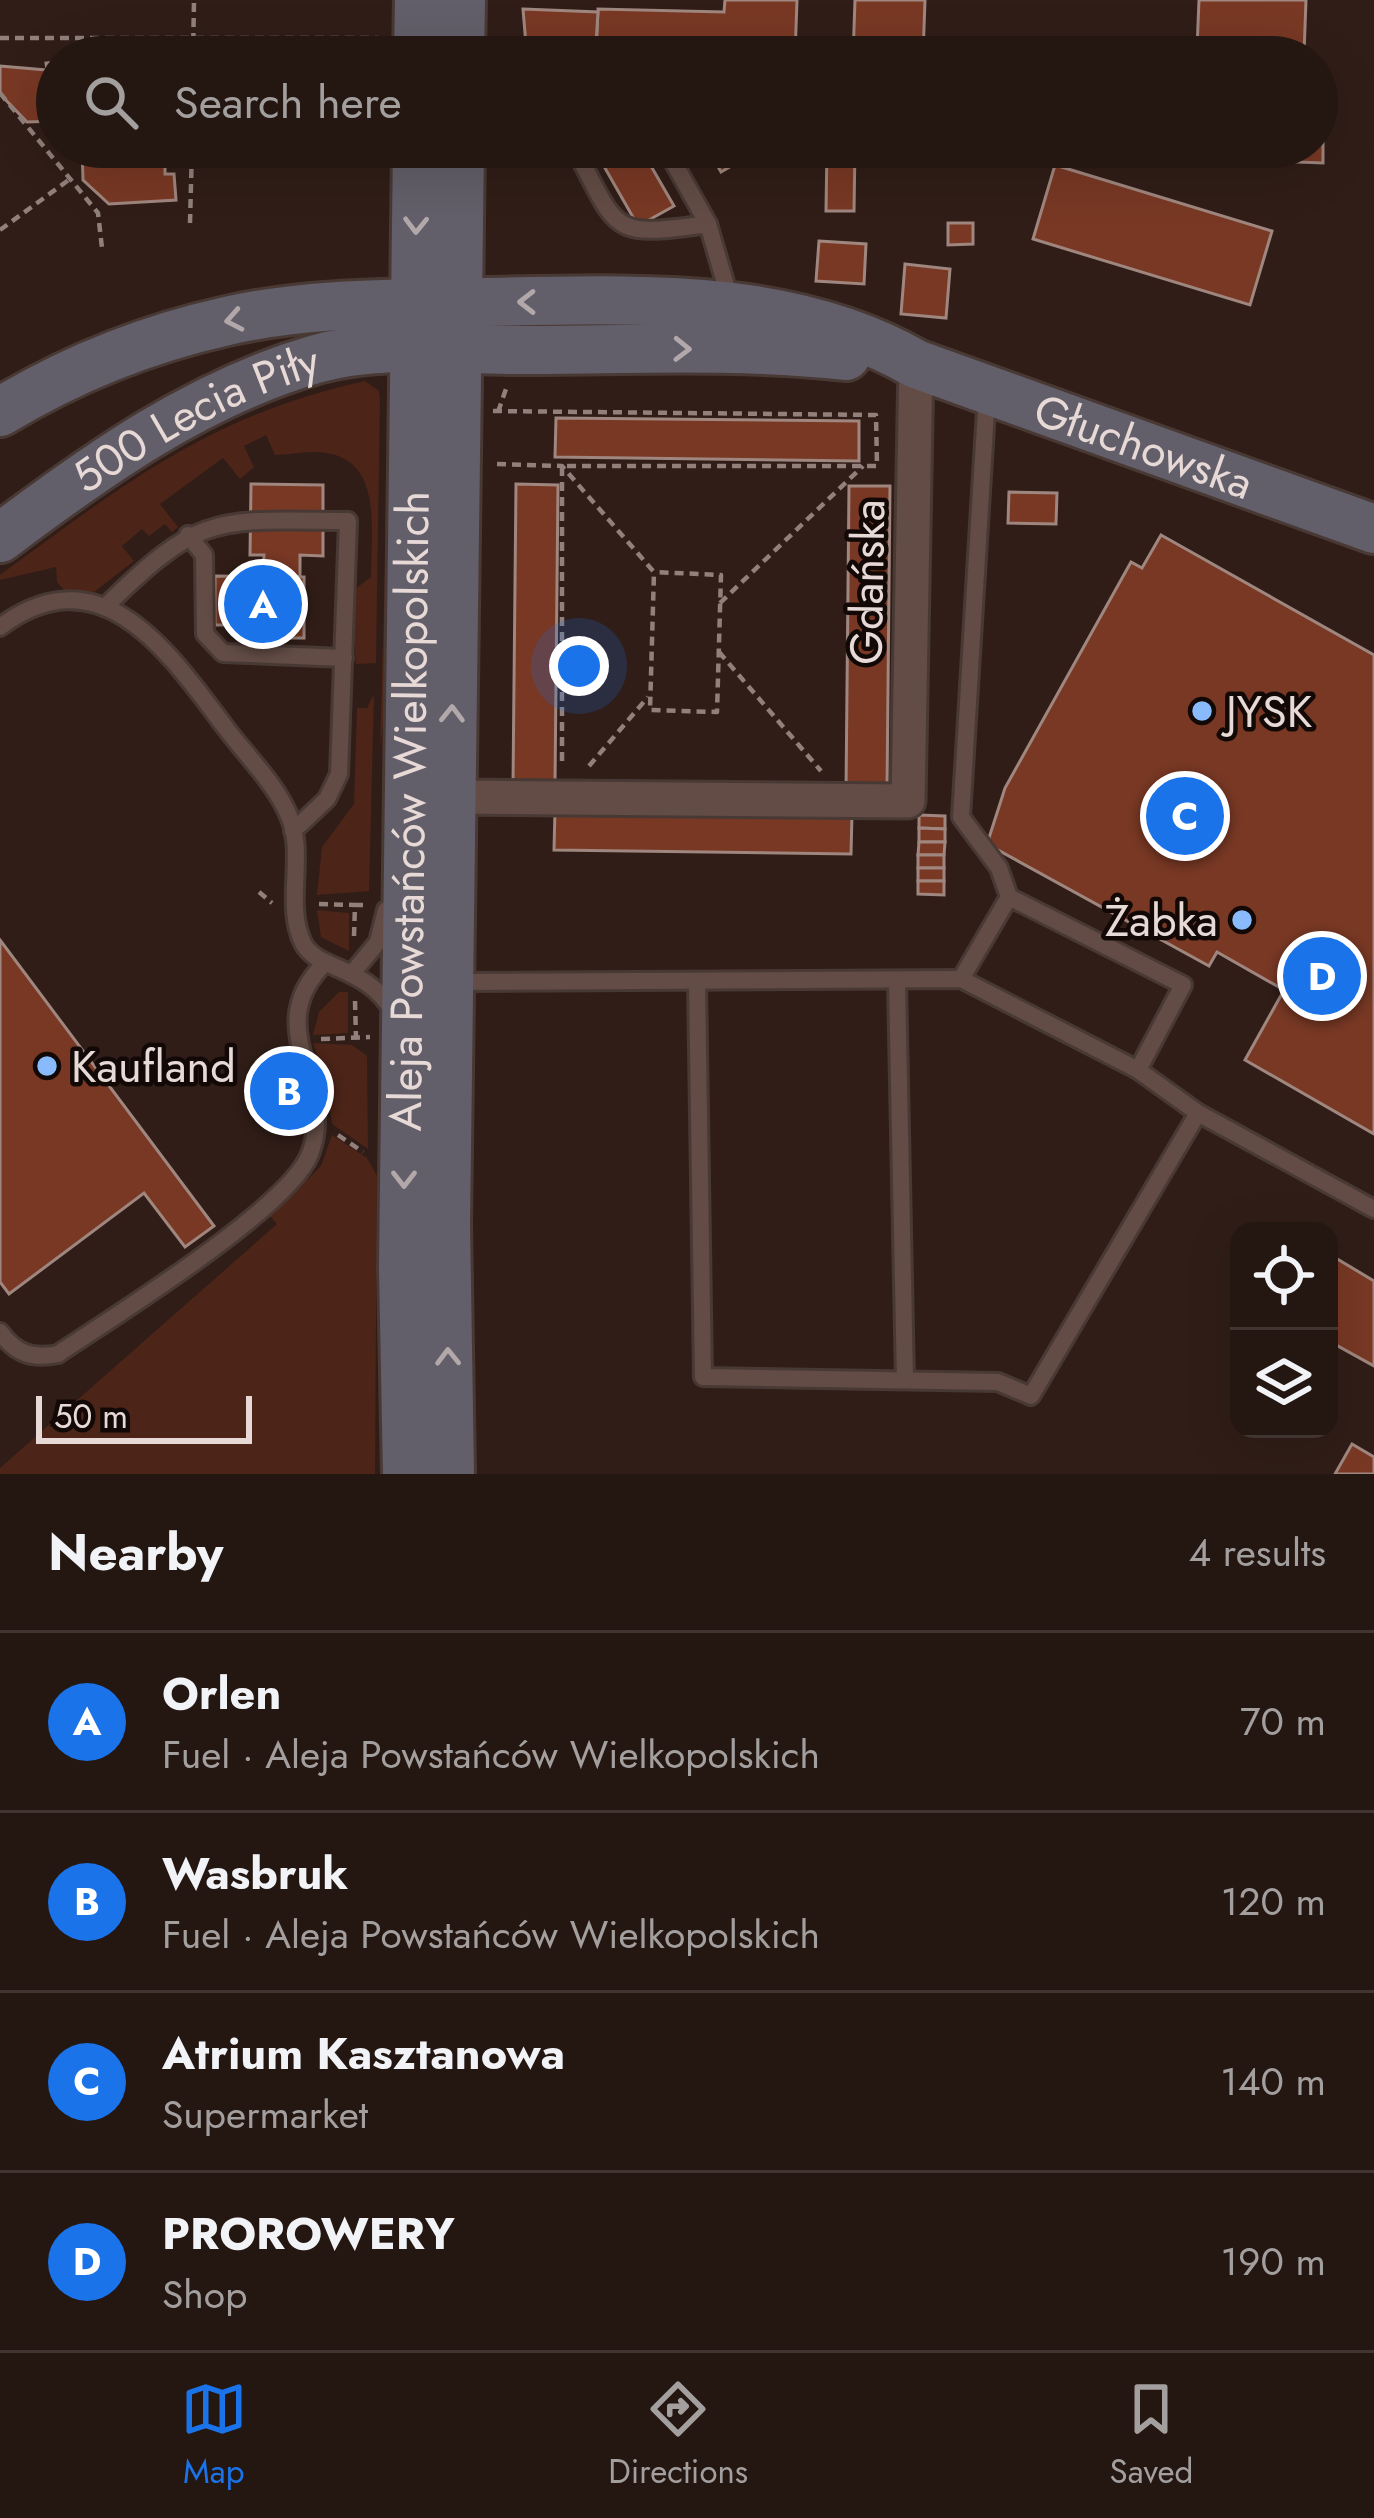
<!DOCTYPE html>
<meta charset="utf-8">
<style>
body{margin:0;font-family:Jost,sans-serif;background:#30231f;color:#f1f3f6}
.controls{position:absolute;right:36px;bottom:36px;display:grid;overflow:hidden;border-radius:24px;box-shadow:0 12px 48px #0002}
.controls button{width:108px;height:108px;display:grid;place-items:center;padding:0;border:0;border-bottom:3px solid #413531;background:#241611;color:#f1f3f6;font:60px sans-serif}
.scale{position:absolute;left:36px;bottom:30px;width:216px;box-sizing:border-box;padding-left:12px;border:6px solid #e7d9d5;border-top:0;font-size:33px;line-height:42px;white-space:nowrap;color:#e7d9d5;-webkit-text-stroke:9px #120907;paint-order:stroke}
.you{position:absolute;left:579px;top:666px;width:42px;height:42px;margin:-30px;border:9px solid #fff;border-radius:50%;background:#1a73e8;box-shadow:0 0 0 18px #1a73e833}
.badge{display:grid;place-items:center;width:78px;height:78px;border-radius:50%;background:#1a73e8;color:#fff;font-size:39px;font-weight:700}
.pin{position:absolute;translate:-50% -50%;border:6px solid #fff;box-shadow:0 3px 12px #0006}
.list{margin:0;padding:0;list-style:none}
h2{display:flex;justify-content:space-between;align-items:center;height:156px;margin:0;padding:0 48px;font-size:51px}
h2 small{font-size:39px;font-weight:400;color:#a39f9f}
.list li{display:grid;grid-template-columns:78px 1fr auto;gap:36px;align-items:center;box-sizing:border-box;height:180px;padding:0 48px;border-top:3px solid #413531}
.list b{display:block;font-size:45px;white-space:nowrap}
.list p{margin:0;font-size:39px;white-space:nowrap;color:#a39f9f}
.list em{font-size:39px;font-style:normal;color:#a39f9f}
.icon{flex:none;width:66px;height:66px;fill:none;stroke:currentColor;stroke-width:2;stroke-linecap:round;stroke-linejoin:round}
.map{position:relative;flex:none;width:1374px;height:1474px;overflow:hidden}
.search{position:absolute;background:#241611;box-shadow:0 12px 48px #0002;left:36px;right:36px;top:36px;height:132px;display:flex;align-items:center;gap:30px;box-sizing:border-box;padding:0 42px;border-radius:66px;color:#a39f9f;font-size:45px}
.sheet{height:876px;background:#241611}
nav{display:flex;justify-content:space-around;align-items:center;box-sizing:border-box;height:168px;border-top:3px solid #413531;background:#241611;font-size:33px;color:#a39f9f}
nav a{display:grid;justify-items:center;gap:6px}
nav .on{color:#1a73e8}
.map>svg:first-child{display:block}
.green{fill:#4c2418}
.building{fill:#783824;stroke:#9f867e;stroke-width:3}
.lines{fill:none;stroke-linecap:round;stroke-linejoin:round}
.lane-casing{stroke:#493935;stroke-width:22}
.street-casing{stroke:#493935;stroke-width:39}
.secondary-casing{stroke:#493935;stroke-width:54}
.path{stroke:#91807c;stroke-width:4.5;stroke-dasharray:9 6;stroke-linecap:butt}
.lane{stroke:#624c45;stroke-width:16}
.street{stroke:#624c45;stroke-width:33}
.secondary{stroke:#635f6a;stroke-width:48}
.oneway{stroke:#b2a8aa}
.poi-dot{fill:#89bafc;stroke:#120907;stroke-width:4.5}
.labels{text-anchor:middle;stroke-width:9;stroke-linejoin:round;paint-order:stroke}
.street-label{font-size:45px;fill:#e7d9d5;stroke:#120907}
.poi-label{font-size:45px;fill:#e7d9d5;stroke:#120907;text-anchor:start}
</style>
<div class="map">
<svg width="1374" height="1474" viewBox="0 0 1374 1474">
<rect width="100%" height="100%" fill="#301d17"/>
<!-- green -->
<g class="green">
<path d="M365 381 379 391 380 400 376 663 356 664 351 592 371 577C371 524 384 452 313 452 302 452 287 455 275 455L266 435 244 446 254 467 240 479 223 458 160 504 178 527 172 532 165 524 149 536 142 529 122 546 134 561 94 592 65 591 57 582 56 567 0 580V575C124 484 210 415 365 381Z"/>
<path d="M389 421H396L394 629 380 749Z"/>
<path d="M374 694 369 891 317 895 322 847 354 804 357 708H367Z"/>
<path d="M317 910 349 913V951L321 937Z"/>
<path d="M339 992H348V1033L313 1035 319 1012Z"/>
<path d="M313 1043 352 1045 367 1056 368 1149 332 1124 327 1081Z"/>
<path d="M332 1135 367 1158 377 1176 375 1474H0V1468L277 1224 270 1216 321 1166Z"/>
</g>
<!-- building -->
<g class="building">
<path d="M725 0H797L795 57H596L598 9 724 12Z"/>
<path d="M855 0H925L923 57H853Z"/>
<path d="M1199 0H1306L1304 54 1197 49Z"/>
<path d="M523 9 598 12 596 43 563 45V57H527Z"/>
<path d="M57 62V121L27 122 0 94V66L47 70 46 63Z"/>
<path d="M1317 140 1323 141V163L1268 161 1269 147H1317Z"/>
<path d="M82 147H173V158L165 159V174H174L176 200 109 204 83 180Z"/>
<path d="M593 147H640L674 206 638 226Z"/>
<path d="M707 147H751L754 153 721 172Z"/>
<path d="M827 147H855L854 211H826Z"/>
<path d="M1055 165 1272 231 1250 305 1033 239Z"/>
<path d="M948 223H973V244L948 245Z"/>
<path d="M819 241 866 244 864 284 816 281Z"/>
<path d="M905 264 950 269 946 318 901 314Z"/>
<path d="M556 418 859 421V461L555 457Z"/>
<path d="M251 484 323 485V556L300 555V577L263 576 264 555H250Z"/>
<path d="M516 484 558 485 555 784H513Z"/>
<path d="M849 486H890L887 791 846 792Z"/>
<path d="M1009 492 1057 493 1056 524 1008 523Z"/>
<path d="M1161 535 1374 655V1134L1245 1060 1284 990 1217 952 1209 966 987 844 1005 788 1131 562 1142 568Z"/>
<path d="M215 576 304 577V638H237V625H215Z"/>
<path d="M555 810 852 814 851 854 554 850Z"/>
<path d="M919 815 945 816V829L919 828Z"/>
<path d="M919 828 945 829V842H919Z"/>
<path d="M919 842H945L944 855H918Z"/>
<rect x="918" y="855" width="26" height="13"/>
<rect x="918" y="868" width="26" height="13"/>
<path d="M918 881H944V895L918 894Z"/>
<path d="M0 940 214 1226 185 1247 144 1193 9 1294 0 1282Z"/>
<path d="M1329 1254 1374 1281V1366L1329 1341Z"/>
<path d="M1352 1444 1374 1457V1474H1335Z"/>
</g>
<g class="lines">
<defs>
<g id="lane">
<path d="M574 147C619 232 609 238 708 224"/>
<path d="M665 147 708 224 731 303"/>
<path d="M987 394 961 817 999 868 1009 897 1183 985 1138 1070"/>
<path d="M188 535 204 555 205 634 223 653 344 658"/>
<path d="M105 607C202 511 217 520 348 521L339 774 327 799 293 831"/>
<path d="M0 627C102 551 170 654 225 727 245 754 276 784 289 816 306 855 284 904 303 943 317 971 367 965 394 1013"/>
<path d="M354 971 378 942 386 910"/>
<path d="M961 979 1009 897"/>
<path d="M456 982 961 979 1138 1070 1198 1113 1374 1209"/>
<path d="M697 982 703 1377 998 1382 1031 1396 1198 1113"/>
<path d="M897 982 905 1380"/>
<path d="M0 1332C16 1354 32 1359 58 1354 113 1317 289 1208 310 1154 338 1082 258 1029 325 963"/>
</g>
<path id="street" d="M451 797 908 801 916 364"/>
<g id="secondary">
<path d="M418 57 419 0"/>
<path d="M460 57 461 0"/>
<path id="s1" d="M0 412C71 369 146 339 227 321 310 302 395 304 480 302 626 300 786 289 916 364L1374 529"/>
<path id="s2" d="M0 538C97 465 198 393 316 359 380 341 451 350 517 350 626 350 737 344 846 356"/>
<path id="s3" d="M407 1474 403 1267 417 147"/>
<path d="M450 1474 446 1224 460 147"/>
</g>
</defs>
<!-- lane casing -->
<use href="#lane" class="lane-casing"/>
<!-- street casing -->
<use href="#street" class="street-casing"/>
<!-- secondary casing -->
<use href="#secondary" class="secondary-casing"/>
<!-- path -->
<g class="path">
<path d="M0 38H378"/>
<path d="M193 57 194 0"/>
<path d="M0 93 98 213 102 248"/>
<path d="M190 223 192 147"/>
<path d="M0 230 70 179"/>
<path d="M493 411 876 415 877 466H562V767"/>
<path d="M498 412 506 389"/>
<path d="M497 464 562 466 654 572 650 710 717 712 721 575 654 572"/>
<path d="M720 603 863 466"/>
<path d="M719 652 821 771"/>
<path d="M589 766 648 697"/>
<path d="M259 892 272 903"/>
<path d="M319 904 355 905"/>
<path d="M354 936 355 905H366"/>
<path d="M355 1001 356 1038"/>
<path d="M321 1039 370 1037"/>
<path d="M338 1135 363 1152"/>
</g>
<!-- lane -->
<use href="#lane" class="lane"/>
<!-- street -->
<use href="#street" class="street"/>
<!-- secondary -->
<use href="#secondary" class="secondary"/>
</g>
<!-- one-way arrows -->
<defs><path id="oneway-chevron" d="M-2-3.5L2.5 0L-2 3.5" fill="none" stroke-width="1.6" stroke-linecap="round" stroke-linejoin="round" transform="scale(3)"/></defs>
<g class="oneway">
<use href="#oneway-chevron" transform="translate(416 225) rotate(91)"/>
<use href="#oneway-chevron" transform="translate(527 302) rotate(180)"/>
<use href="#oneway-chevron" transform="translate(234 320) rotate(169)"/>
<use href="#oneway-chevron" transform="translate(682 349) rotate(1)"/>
<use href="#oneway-chevron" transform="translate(452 714) rotate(-89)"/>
<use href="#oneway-chevron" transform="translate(404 1179) rotate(90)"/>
<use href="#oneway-chevron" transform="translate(448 1357) rotate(-91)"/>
</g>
<!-- markers -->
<g class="poi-dot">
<circle cx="1202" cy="711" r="12"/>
<circle cx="1242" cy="920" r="12"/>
<circle cx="47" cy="1066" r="12"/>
</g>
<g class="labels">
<!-- street labels -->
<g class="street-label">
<text dy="16" stroke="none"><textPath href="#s2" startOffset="231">500 Lecia Piły</textPath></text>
<text dy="16" stroke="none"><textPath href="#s1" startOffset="1188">Głuchowska</textPath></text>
<text transform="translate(867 582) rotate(-89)" y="16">Gdańska</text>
<text dy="16" stroke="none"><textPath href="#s3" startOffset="663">Aleja Powstańców Wielkopolskich</textPath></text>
</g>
<!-- poi labels -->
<g class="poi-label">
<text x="1226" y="727">JYSK</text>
<text x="1218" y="936" text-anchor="end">Żabka</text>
<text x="71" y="1082">Kaufland</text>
</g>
</g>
</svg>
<div class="controls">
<button><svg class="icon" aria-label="locate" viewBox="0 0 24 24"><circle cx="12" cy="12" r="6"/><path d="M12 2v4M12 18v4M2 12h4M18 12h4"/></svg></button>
<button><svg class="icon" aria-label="layers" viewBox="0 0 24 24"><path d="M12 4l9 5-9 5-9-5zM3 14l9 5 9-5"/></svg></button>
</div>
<div class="scale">50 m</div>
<div class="you"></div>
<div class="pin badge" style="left:263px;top:604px">A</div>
<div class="pin badge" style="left:289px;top:1091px">B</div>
<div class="pin badge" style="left:1185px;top:816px">C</div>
<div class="pin badge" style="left:1322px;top:976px">D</div>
<div class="search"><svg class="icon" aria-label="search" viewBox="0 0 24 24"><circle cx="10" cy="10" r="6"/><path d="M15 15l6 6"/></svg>Search here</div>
</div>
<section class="sheet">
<h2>Nearby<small>4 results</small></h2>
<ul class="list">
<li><span class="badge">A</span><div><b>Orlen</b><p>Fuel · Aleja Powstańców Wielkopolskich</p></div><em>70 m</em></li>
<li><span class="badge">B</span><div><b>Wasbruk</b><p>Fuel · Aleja Powstańców Wielkopolskich</p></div><em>120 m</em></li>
<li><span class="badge">C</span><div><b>Atrium Kasztanowa</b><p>Supermarket</p></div><em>140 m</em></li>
<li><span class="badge">D</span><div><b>PROROWERY</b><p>Shop</p></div><em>190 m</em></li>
</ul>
</section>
<nav>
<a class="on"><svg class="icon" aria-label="map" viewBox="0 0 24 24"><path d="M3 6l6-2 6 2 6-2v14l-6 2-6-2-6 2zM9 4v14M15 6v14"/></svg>Map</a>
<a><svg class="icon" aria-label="directions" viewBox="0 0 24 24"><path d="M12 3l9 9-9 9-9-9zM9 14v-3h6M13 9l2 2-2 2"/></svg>Directions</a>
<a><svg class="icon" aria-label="saved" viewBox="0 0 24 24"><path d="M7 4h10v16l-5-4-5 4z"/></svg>Saved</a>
</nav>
